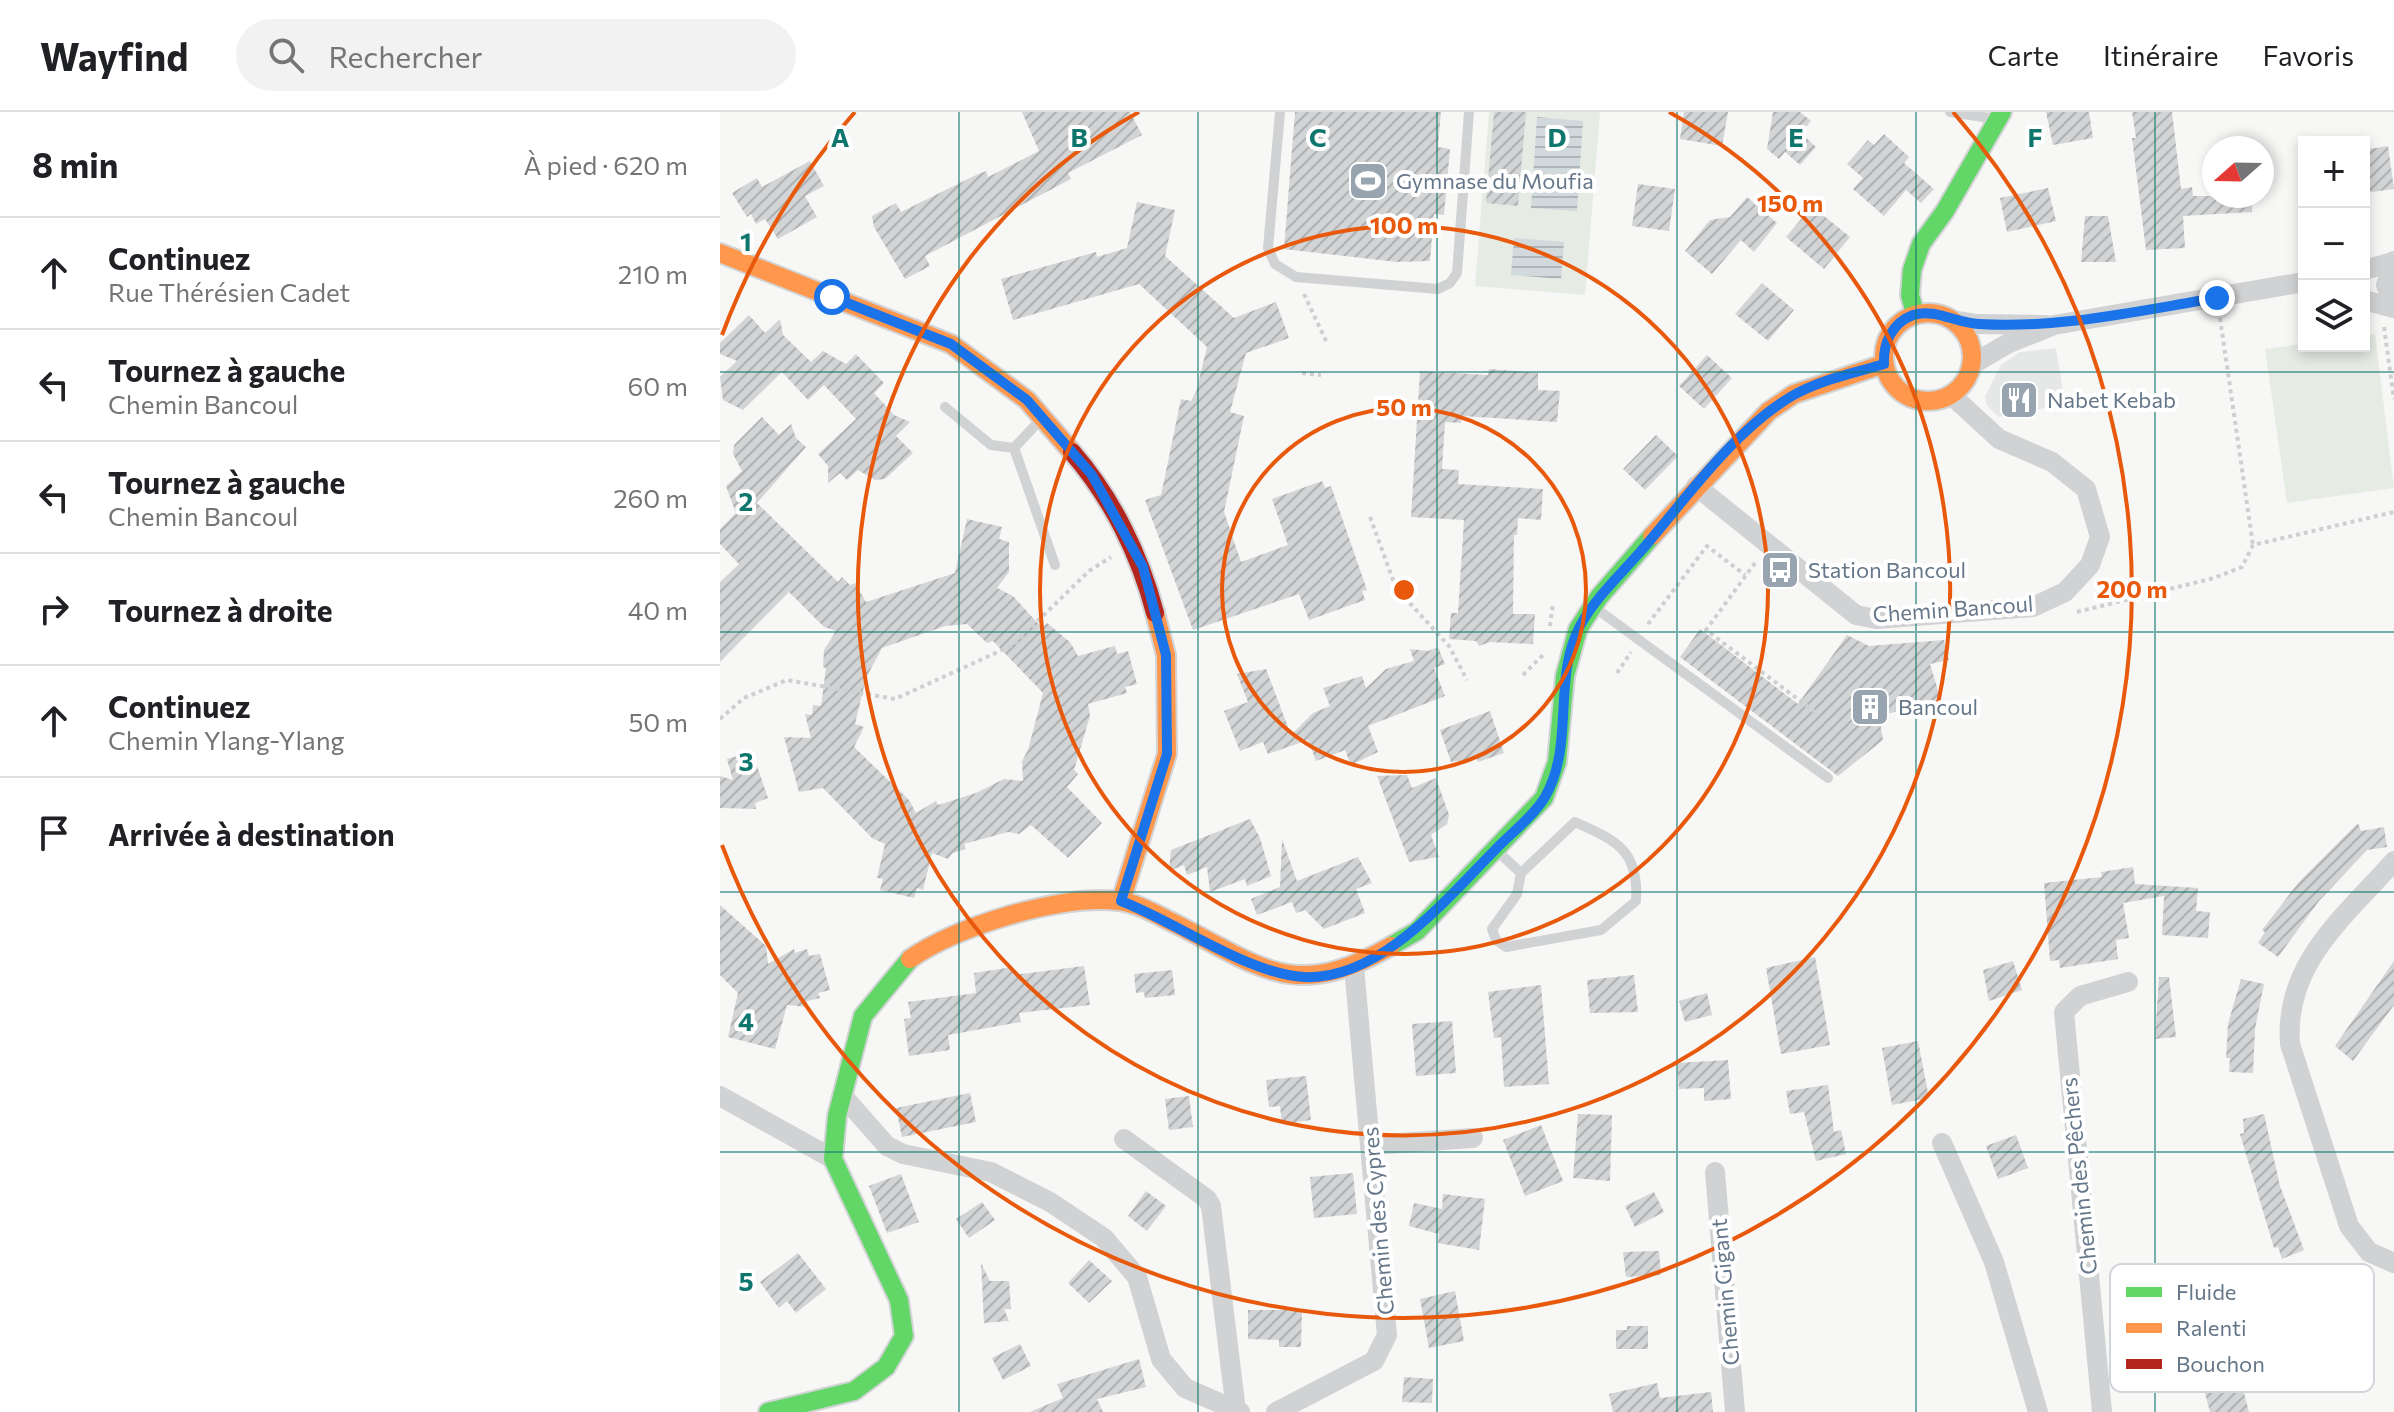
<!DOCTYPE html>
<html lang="fr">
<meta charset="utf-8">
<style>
body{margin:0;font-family:Commissioner,sans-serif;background:#f2f2f2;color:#202124}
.controls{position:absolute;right:24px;top:24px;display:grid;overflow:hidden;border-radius:0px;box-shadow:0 4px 12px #0003}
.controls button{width:72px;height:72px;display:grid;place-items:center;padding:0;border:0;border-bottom:2px solid #e0e0e0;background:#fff;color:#202124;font:40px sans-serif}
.compass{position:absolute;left:1482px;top:24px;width:72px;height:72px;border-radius:50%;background:#fff;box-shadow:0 4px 12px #0003;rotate:250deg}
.stop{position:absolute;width:24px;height:24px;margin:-18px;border:6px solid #1a73e8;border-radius:50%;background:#fff}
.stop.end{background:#1a73e8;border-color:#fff;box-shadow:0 2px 8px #0008}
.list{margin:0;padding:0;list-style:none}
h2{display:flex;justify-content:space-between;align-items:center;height:104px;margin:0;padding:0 32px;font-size:34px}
h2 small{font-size:26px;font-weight:400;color:#757577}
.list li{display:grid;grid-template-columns:52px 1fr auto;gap:24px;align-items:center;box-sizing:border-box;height:112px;padding:0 32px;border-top:2px solid #e0e0e0}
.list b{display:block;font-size:30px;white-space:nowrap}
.list p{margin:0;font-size:26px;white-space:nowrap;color:#757577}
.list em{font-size:26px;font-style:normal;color:#757577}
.icon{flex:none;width:44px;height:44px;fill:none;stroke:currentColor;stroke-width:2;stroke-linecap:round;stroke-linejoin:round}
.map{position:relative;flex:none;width:1674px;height:1300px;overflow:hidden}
header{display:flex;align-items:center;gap:48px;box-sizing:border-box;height:112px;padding:0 40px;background:#fff;border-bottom:2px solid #e0e0e0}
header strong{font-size:38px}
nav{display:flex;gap:44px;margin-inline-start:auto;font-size:28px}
.search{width:560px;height:72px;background:#f2f2f2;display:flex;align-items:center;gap:20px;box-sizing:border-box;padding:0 28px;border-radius:44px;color:#757577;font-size:30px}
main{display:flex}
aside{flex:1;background:#fff}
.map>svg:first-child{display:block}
.built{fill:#e6e7e7}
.garden{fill:#e6ebe4}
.water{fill:url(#water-rules)}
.building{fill:url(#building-hatch);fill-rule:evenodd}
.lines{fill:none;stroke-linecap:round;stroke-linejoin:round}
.fast-casing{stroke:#d2d4d6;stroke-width:22}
.slow-casing{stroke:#d2d4d6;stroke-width:22}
.jam-casing{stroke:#d2d4d6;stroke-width:22}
.path{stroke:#cdcfd0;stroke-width:4;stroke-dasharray:4 4;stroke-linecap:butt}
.lane{stroke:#d1d2d3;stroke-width:10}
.street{stroke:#d1d2d3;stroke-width:20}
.fast{stroke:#63d668;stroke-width:18}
.slow{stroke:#ff974d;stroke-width:18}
.jam{stroke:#b3261e;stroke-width:18}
.route{stroke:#1a73e8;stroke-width:10}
.grid{fill:none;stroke:#0f766e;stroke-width:2;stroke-opacity:0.55}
.ring{fill:none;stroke:#e8590c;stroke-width:4}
.labels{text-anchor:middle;stroke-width:8;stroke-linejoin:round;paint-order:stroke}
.poi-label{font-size:22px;fill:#657789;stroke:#fff;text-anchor:start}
.street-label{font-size:22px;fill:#657789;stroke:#fff}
.key{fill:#fff;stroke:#d1d6dc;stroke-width:2}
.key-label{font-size:22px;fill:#657789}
.grid-label{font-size:26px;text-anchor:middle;font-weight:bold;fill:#0f766e;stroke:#fff;stroke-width:8;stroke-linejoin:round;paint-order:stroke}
.centre{fill:#e8590c;stroke:#fff;stroke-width:4}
.ring-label{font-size:24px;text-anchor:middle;font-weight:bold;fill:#e8590c;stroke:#fff;stroke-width:8;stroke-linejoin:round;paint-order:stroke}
</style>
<header>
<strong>Wayfind</strong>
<div class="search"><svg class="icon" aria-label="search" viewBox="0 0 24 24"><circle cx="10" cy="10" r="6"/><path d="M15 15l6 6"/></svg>Rechercher</div>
<nav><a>Carte</a><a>Itinéraire</a><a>Favoris</a></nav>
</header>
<main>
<aside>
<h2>8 min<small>À pied · 620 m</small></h2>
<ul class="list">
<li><svg class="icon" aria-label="ahead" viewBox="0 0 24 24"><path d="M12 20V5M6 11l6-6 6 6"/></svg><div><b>Continuez</b><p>Rue Thérésien Cadet</p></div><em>210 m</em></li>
<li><svg class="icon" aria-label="left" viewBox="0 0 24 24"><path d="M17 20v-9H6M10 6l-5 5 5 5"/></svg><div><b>Tournez à gauche</b><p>Chemin Bancoul</p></div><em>60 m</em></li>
<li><svg class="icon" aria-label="left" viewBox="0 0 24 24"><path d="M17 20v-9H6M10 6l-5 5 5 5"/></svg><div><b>Tournez à gauche</b><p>Chemin Bancoul</p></div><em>260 m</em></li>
<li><svg class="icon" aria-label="right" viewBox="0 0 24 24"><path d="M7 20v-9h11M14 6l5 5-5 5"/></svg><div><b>Tournez à droite</b></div><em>40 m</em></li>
<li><svg class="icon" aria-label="ahead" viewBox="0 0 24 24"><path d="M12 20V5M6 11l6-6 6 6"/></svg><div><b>Continuez</b><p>Chemin Ylang-Ylang</p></div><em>50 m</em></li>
<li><svg class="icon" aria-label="arrive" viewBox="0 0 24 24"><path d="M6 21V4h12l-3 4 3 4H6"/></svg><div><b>Arrivée à destination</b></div></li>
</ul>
</aside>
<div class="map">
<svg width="1674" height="1300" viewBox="0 0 1674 1300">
<defs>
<pattern id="water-rules" width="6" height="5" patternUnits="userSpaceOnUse" patternTransform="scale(2)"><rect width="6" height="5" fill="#d1d9dc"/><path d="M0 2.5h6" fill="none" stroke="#adb5b8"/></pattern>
<pattern id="building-hatch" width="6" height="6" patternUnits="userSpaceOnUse" patternTransform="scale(2)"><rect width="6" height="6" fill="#d3d4d5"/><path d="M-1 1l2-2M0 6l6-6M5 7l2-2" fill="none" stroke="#afb1b3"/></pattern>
</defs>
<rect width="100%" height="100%" fill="#f7f7f6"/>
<!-- built -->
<path class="built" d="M1336 236 1345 292 1278 305 1267 293 1265 284 1281 253 1300 240Z"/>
<!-- garden -->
<g class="garden">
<path d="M769 0H880L865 183 755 174Z"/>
<path d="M1655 222 1674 376 1567 391 1545 237 1584 232 1644 234V223Z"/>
</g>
<!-- water -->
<g class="water">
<path d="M817 5 863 9 857 99 811 96Z"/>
<path d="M794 126 844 130 841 167 791 163Z"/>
</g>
<!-- building -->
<g class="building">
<path d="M302 0H410L422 23 348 61 351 67 205 144 210 154 185 167 154 115 152 104 176 91 181 100 254 64 266 59 268 65 319 39Z"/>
<path d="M575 0H721L718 35 730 37 724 103 714 102 710 149 677 150 564 137Z"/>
<path d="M774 0H806L798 94 766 91Z"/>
<path d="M964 0H1008L1002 34 960 27Z"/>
<path d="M1053 0H1080L1091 9 1081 21 1096 35 1080 53 1065 40 1059 47 1047 37Z"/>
<path d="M1326 0H1369L1373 26 1333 33Z"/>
<path d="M1412 0H1452L1461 77 1472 75 1473 84H1532V100L1463 104 1465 136 1426 138 1412 26H1416Z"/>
<path d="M1164 22 1189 45 1184 51 1214 77 1201 91 1186 78 1164 104 1133 77 1143 66 1127 52 1148 28 1154 33Z"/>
<path d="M1668 34 1674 77 1644 81V38Z"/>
<path d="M90 49 104 74 85 84 97 105 58 127 45 107 36 112 31 102 27 105 12 81 37 66 42 75Z"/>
<path d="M918 72 955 77 949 119 912 114Z"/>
<path d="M1328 76 1336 109 1287 120 1280 86Z"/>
<path d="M1027 85 1057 111 1034 140 1021 128 992 162 965 139 990 108 1010 105Z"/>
<path d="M417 90 455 98 445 144 514 206 556 190 569 226 526 241 510 300 524 304 504 400 521 450 568 433 552 387 602 369 605 376 611 374 647 478 642 479 645 488 589 508 579 482 473 518 425 388 441 383 461 287 471 289 476 280 487 235 419 172 293 208 281 167 376 140 377 145 407 136Z"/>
<path d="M1092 94 1130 125 1104 157 1066 125Z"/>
<path d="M1365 104H1388L1396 150H1361Z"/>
<path d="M1042 171 1074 198 1048 229 1015 202Z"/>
<path d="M29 203 45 221 60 207 63 223 91 250 103 239 126 252 136 242 164 271 154 281 174 303 190 310 176 324 193 341 165 367 155 368 138 358 127 368 120 361 108 371V354L98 342 136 307 104 273 88 288 62 260 23 298 3 288 0 265 17 249 0 242V231Z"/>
<path d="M987 243 1012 266 984 297 959 274Z"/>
<path d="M769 257 818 261V278L840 279 837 310 742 304 741 311 725 310 722 357 739 358 738 372 823 377 821 408 798 406 797 423H794L793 502H815L813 532 770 530 759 534 756 529 729 527 731 501H738L744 408 691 405 700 259 768 263Z"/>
<path d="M42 305 59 323 71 312 76 326 86 335 37 391 118 470 122 465 130 473 135 471 146 490 235 461 247 407 282 415 279 427 289 430V460L277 476 293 484 322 516 327 511 350 530 358 544 395 534 397 542 408 539 417 572 405 575 407 581 368 592 370 604 354 658 358 662 347 675 382 711 348 746 311 713 299 722 288 720 244 732 246 737 233 741 228 747 212 741 203 778 197 776 194 786 160 778 163 767 157 766 165 732 152 726 103 676 79 680 64 625 91 626 85 602 92 603 93 593 101 594 106 556 103 555 104 538 116 519 104 515 69 480 0 550V470L19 452 0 432V417L16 401 6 374 22 359 13 342 14 333ZM247 512 267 531 273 529 323 581 308 638 302 649 303 669 284 667 256 681 218 693 216 689 196 701 189 688 134 635 144 615 135 612 146 566 162 536 225 514Z"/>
<path d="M936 323 958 344 925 378 903 357Z"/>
<path d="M980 517 1078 592 1127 523 1149 534 1224 528 1229 548 1210 552 1221 588 1159 604 1163 628 1118 664 960 545Z"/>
<path d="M718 535 725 552 714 556 725 584 648 614 658 640 631 653 625 638 596 649 588 628 548 642 543 630 520 639 504 599 528 590 517 562 546 557 571 623 593 601 610 594 603 576 642 564 646 576 666 557 694 549 690 537 708 539Z"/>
<path d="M770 599 784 641 758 650 757 647 731 650 720 618Z"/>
<path d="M32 640 48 686 35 691 36 697 0 696V664L13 668 7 647Z"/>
<path d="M687 663 692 676 716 666 729 703 727 712 711 723 719 745 689 750 657 664Z"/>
<path d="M530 707 540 726 551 764 527 774 525 767 490 780 487 755 467 763 464 753 449 759 451 738Z"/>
<path d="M1638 711 1641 719 1664 715 1667 735 1647 738 1599 789 1558 845 1538 831 1545 820 1542 818 1579 770Z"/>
<path d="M562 727 577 769 638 745 652 771 636 777 645 801 604 817 585 798 576 801 572 790 537 803 531 787 560 775Z"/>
<path d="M1413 755 1415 772 1478 776 1476 799 1490 800 1488 826 1442 823 1444 784 1403 791 1409 826 1396 828 1398 847 1340 856 1339 848 1330 849 1324 771 1382 765 1381 760Z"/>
<path d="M0 793 46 834 48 852 74 837 75 841 87 837 89 844 100 842 110 878 98 881 100 886 87 889 88 895 67 893 55 937 8 925 18 881 0 863Z"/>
<path d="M1095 845 1110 933 1061 942 1046 856Z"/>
<path d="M1293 849 1302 878 1269 889 1263 858Z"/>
<path d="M1674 849V893L1633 949 1615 934Z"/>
<path d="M364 854 370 893 299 901 301 910 228 923 230 938 189 944 184 907 191 906 188 890 256 881 254 861 293 855 294 863Z"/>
<path d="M452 858 455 883 425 886 424 880 416 881 414 862Z"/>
<path d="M914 863 918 900 870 901 867 868Z"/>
<path d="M1439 865H1449L1456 925 1435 927Z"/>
<path d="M1521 867 1544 872 1535 917 1533 961 1509 960 1510 946H1506L1508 912Z"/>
<path d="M821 873 829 972 784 975 781 925 774 926 768 880Z"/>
<path d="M987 881 992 903 965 910 959 889Z"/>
<path d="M732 909 736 961 696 964 692 912Z"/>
<path d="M1198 929 1209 986 1172 993 1162 936Z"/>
<path d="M1008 948 1011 987 984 989V976L959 977 957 951Z"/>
<path d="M586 964 591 1008 562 1012 560 994 549 995 546 968Z"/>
<path d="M1108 973 1114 1020 1121 1018 1126 1042 1096 1049 1084 1000 1070 1002 1066 979Z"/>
<path d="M250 981 256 1010 182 1025 176 996Z"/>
<path d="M469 984 473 1015 449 1018 445 987Z"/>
<path d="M858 1002 892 1003 890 1069 853 1066Z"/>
<path d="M1544 1002 1560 1074 1584 1138 1562 1147 1558 1135 1554 1136 1520 1022 1524 1021 1523 1007Z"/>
<path d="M821 1013 843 1069 805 1084 783 1028Z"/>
<path d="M1296 1023 1308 1056 1278 1067 1266 1034Z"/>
<path d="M633 1061 637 1102 594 1106 590 1065Z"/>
<path d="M181 1062 199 1110 167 1121 149 1074Z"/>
<path d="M426 1079 446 1094 427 1119 408 1104Z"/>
<path d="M934 1080 944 1100 915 1115 905 1094Z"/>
<path d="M723 1082 765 1087 759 1138 718 1131 719 1122 689 1114 694 1091 722 1097Z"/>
<path d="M262 1090 275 1108 249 1126 236 1107Z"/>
<path d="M939 1139 941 1163 906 1165 903 1140Z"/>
<path d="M78 1141 106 1177 76 1201 67 1189 59 1196 40 1170Z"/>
<path d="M369 1148 392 1169 369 1191 348 1171Z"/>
<path d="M261 1151 270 1169H289L291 1197H284L289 1209 264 1211Z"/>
<path d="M735 1179 744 1229 709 1236 700 1187Z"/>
<path d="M528 1198H582L581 1235H559V1228L528 1227Z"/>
<path d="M907 1214H928V1237H896V1218H907Z"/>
<path d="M300 1232 311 1254 283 1268 272 1246Z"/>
<path d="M419 1247 426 1275 377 1287 383 1300H310L343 1286 337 1272Z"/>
<path d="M1517 1254 1529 1300H1490L1485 1281 1490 1280 1485 1262Z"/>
<path d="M684 1265 713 1267 712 1291 682 1290Z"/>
<path d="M937 1271 940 1286 991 1280 993 1300H893L889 1282Z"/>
</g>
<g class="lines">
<defs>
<g id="fast">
<path d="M1195 202 1190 183 1192 158 1201 132 1225 99 1282 0"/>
<path d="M671 834 697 819 824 686 837 650 845 564 858 517 879 485 932 424"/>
<path d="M48 1300 134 1279 166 1255 184 1224 179 1188 113 1047 117 1004 143 904 190 847"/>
</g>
<g id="slow">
<path d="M0 141 231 232 307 288 352 340"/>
<circle cx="1208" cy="245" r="44"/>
<path d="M932 424 1049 299 1074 282 1164 252"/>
<path d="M401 789 447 642 446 543 435 501"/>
<path d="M190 847C236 814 342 782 399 789 418 791 439 804 456 812 544 857 575 889 671 834"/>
</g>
<path id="jam" d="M352 340C392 386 420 443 435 501"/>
</defs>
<!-- fast casing -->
<use href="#fast" class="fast-casing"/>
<!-- slow casing -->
<use href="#slow" class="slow-casing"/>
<!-- jam casing -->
<use href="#jam" class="jam-casing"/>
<!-- path -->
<g class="path">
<path d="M584 182 607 231"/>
<path d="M1500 206 1533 433"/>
<path d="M1664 215 1674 287"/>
<path d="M582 261 601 263"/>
<path d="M650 405 676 476 729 534 747 568"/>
<path d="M1035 451 986 518 1099 603"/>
<path d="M1357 500 1494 466 1522 455 1533 433 1674 400"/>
<path d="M928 512 987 434 1025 463"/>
<path d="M830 514 833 491"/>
<path d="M897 561 911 540"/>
<path d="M803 563 824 542"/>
<path d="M0 607 24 586 67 568 175 587 293 533 369 459 391 445"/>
</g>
<!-- lane -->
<g class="lane">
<path d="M560 0 548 136 555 152 576 165 718 177 730 171 737 161 749 0"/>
<path d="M1230 0 1276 7"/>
<path d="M225 295 271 333 294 336 321 307"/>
<path d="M294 336 335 453"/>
<path d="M874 495 1108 666"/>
<path d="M777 739 801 761 797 782 772 817 776 828 786 835 881 818 916 789C919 738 897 729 855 710L801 761"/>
</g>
<!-- street -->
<g class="street">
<path d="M1674 149 1666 173 1674 192"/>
<path d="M1644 158 1673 150"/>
<path d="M1644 188 1674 196"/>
<path d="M1232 208 1257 212 1326 213"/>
<path d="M1251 253 1287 232 1334 213 1584 170"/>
<path d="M976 374 1136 503 1156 507 1313 495 1345 480 1370 453 1380 425 1366 377 1332 350 1279 327 1231 283"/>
<path d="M1674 749C1624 806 1564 851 1570 932L1629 1114 1649 1140 1674 1151"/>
<path d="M122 983 167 1034 183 1042 271 1060 330 1090 384 1126 417 1165 441 1247 465 1276 520 1300"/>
<path d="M0 984 113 1047"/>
<path d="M404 1027 487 1087 491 1094 516 1299"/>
<path d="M1222 1031 1274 1150 1318 1300"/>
<path d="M651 1033 753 1026"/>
<path d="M995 1060 1015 1300"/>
<path d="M556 1300 654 1249 667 1223 634 855"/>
<path d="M1382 1300 1344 900 1360 884 1408 870"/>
</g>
<!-- fast -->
<use href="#fast" class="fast"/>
<!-- slow -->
<use href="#slow" class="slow"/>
<!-- jam -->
<use href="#jam" class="jam"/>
</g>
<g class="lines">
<!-- route -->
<path class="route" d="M112 185 231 232 307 288 372 363 423 455 446 543 447 642 401 789C456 810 528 862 584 865 660 869 727 786 775 738 790 722 814 704 825 685 855 633 832 567 860 514 875 486 900 463 921 439 965 388 1014 318 1072 284 1099 268 1134 261 1164 252 1163 231 1172 211 1193 203 1215 196 1236 211 1259 212 1339 217 1417 199 1497 186"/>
</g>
<!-- grid -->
<path class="grid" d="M239 0V1300M478 0V1300M717 0V1300M957 0V1300M1196 0V1300M1435 0V1300M0 260H1674M0 520H1674M0 780H1674M0 1040H1674"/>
<!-- distance rings -->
<g class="ring">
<circle cx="684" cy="478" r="182"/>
<circle cx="684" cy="478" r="364"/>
<path d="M949 0A546 546 0 1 1 419 0"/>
<path d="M2 223A728 728 0 0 1 135 0M1233 0A728 728 0 1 1 2 733"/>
</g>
<!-- icons -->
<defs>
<symbol id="stadium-square" viewBox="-11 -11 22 22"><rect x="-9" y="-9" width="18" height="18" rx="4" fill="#98a4af" stroke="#fff"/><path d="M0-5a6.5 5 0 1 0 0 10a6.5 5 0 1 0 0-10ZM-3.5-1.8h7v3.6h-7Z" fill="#fff"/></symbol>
<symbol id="restaurant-square" viewBox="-11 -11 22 22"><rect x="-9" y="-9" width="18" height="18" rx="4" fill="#98a4af" stroke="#fff"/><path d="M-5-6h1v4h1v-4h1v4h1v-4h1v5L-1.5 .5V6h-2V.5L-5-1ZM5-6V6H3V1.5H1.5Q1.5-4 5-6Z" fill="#fff"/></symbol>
<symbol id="bus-square" viewBox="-11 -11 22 22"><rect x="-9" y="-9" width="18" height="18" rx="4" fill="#98a4af" stroke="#fff"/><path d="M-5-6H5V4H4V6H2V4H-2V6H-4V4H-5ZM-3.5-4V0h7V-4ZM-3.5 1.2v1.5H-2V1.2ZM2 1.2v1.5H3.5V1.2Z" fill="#fff"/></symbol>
<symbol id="building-square" viewBox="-11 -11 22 22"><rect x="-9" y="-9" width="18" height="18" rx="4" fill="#98a4af" stroke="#fff"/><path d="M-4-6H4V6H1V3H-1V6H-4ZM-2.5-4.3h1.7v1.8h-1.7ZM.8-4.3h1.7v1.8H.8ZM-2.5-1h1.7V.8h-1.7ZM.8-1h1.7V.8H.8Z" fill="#fff"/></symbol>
</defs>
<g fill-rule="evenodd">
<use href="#stadium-square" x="626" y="47" width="44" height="44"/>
<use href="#restaurant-square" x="1277" y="266" width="44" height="44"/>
<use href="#bus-square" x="1038" y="436" width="44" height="44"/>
<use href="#building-square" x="1128" y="573" width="44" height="44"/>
</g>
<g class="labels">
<!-- poi labels -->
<g class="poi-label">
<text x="676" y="77">Gymnase du Moufia</text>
<text x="1327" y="296">Nabet Kebab</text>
<text x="1088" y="466">Station Bancoul</text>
<text x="1178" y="603">Bancoul</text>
</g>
<!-- street labels -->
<g class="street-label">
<text transform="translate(1233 497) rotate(-4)" y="8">Chemin Bancoul</text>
<text transform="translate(1359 1064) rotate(-96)" y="8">Chemin des Pêchers</text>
<text transform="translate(658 1109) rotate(-95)" y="8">Chemin des Cypres</text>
<text transform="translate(1005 1180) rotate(-95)" y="8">Chemin Gigant</text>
</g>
</g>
<!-- legend -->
<rect x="1390" y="1152" width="264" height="128" rx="12" class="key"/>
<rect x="1406" y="1175" width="36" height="10" fill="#63d668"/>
<rect x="1406" y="1211" width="36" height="10" fill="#ff974d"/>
<rect x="1406" y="1247" width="36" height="10" fill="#b3261e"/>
<g class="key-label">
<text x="1456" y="1188">Fluide</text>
<text x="1456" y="1224">Ralenti</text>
<text x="1456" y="1260">Bouchon</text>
</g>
<g class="grid-label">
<text x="120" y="35">A</text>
<text x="359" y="35">B</text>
<text x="598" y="35">C</text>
<text x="837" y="35">D</text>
<text x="1076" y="35">E</text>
<text x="1315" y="35">F</text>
<text x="26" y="139">1</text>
<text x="26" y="399">2</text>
<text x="26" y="659">3</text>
<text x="26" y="919">4</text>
<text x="26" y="1179">5</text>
</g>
<circle cx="684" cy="478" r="12" class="centre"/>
<g class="ring-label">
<text x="1070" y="100">150 m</text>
<text x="684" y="122">100 m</text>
<text x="684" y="304">50 m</text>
<text x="1412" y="486">200 m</text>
</g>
</svg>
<div class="controls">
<button>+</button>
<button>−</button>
<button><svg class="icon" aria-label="layers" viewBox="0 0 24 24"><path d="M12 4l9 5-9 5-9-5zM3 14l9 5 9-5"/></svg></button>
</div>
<svg class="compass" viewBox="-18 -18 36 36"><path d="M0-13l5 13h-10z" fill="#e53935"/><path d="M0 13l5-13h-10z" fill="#757577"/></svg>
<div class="stop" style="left:112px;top:185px"></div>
<div class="stop end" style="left:1497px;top:186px"></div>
</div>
</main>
